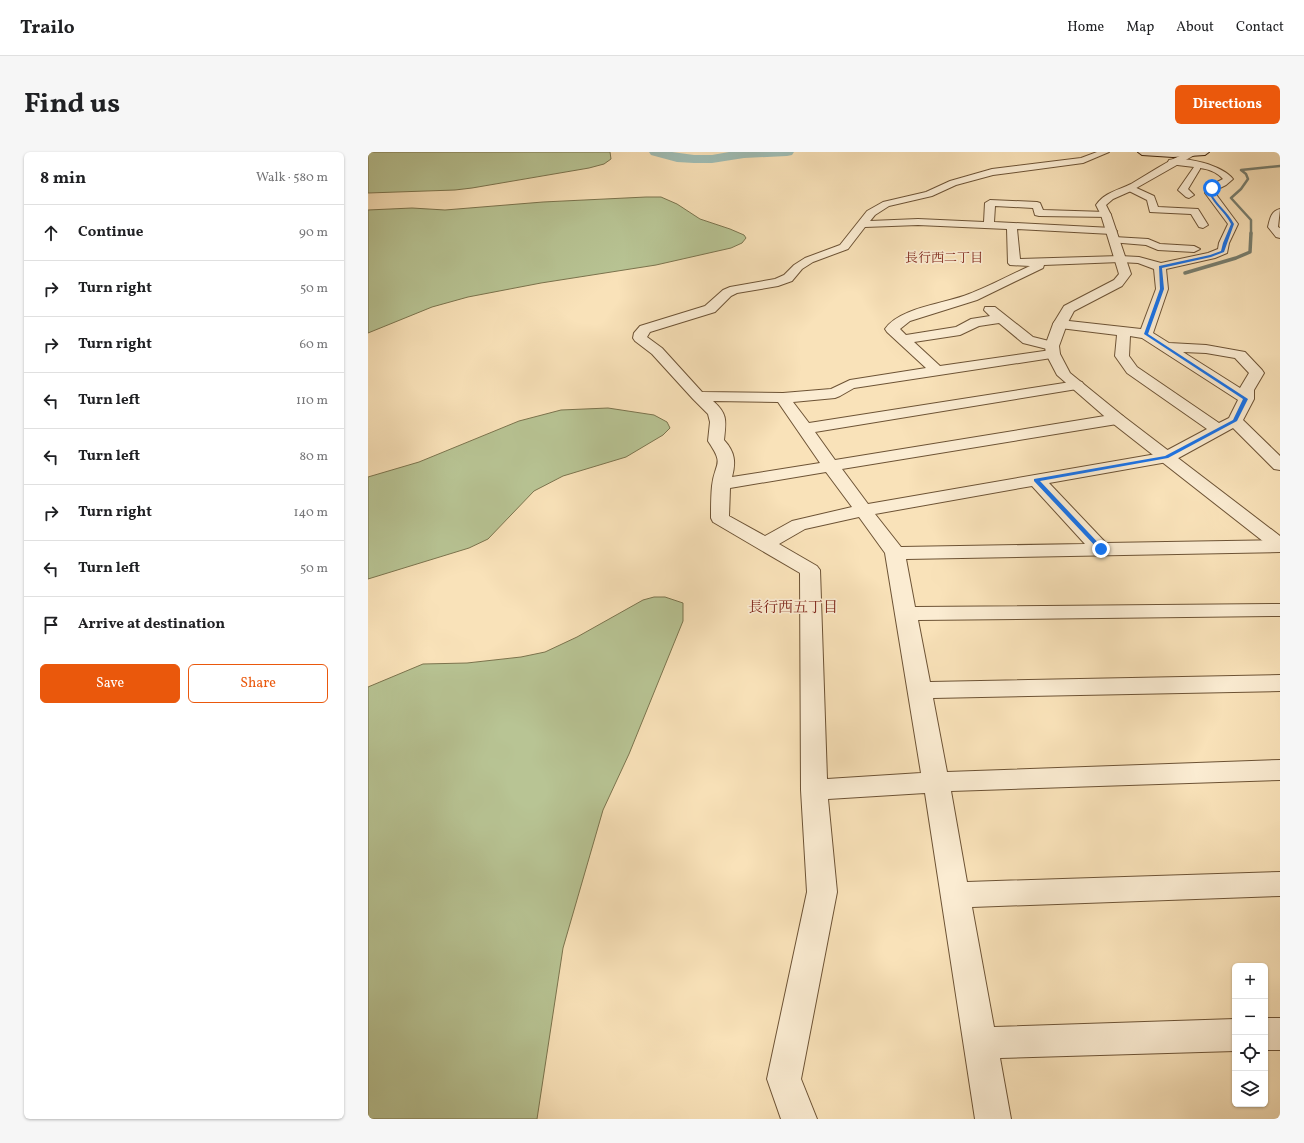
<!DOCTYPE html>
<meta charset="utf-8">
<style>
body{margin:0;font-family:Vollkorn,"Noto Serif JP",serif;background:#f6f6f6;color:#202124}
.controls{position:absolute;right:12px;bottom:12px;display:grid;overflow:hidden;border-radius:6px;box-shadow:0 1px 3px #0004}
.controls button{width:36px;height:36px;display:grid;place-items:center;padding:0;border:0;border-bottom:1px solid #e0e0e0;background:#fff;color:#202124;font:20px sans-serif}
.stop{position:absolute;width:12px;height:12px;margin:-9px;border:3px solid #1a73e8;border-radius:50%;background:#fff}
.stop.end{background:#1a73e8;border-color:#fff;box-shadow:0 1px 4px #0008}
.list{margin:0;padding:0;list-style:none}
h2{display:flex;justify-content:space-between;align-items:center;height:52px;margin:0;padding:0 16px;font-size:17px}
h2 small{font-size:13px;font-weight:400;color:#757577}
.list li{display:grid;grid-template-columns:26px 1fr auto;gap:12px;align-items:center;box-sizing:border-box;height:56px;padding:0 16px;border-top:1px solid #e0e0e0}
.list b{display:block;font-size:15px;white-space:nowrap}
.list em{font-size:13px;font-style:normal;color:#757577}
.actions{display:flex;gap:8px;padding:12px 16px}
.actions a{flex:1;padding:9px 0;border:1px solid #ea580c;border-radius:6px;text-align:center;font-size:14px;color:#ea580c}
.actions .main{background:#ea580c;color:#fff}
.icon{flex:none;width:22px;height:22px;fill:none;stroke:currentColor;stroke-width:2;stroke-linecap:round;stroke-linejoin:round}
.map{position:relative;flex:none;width:912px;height:967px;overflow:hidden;border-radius:6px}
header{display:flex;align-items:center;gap:24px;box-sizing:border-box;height:56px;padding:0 20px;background:#fff;border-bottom:1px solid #e0e0e0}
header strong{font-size:19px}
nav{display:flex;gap:22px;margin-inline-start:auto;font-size:14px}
.intro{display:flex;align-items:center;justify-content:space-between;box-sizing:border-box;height:96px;padding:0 24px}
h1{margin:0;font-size:28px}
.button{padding:10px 18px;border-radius:6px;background:#ea580c;color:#fff;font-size:14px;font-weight:700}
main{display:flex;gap:24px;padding:0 24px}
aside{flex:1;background:#fff;border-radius:6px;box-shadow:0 1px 3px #0004}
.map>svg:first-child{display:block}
.green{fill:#b8c494;stroke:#7b744e}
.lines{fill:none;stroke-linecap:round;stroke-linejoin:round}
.stream-far1{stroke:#787f70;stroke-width:2.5}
.stream{stroke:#787f70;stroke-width:3.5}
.river{fill:#9fbdb5;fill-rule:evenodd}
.minor-casing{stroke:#6d5335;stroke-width:2}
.tertiary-casing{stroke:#6d5335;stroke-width:2}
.secondary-casing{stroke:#3e2309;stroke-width:2}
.minor{fill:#fbecd2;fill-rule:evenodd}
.tertiary{fill:#fbecd2;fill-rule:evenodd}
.secondary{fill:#fbecd2;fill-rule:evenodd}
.route{fill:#1a73e8}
.labels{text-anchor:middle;stroke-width:3.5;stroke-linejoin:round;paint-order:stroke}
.far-neighbourhood-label{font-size:13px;fill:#7a1f14;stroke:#fbecd2}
.neighbourhood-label{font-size:15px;fill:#7a1f14;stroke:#fbecd2}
</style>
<header>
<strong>Trailo</strong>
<nav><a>Home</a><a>Map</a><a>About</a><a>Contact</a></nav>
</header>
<div class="intro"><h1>Find us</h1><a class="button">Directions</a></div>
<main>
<aside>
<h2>8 min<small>Walk · 580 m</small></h2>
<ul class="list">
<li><svg class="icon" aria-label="ahead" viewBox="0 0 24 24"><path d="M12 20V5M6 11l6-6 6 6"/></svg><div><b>Continue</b></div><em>90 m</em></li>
<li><svg class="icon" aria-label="right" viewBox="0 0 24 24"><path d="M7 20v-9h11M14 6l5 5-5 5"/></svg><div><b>Turn right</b></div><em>50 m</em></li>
<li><svg class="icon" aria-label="right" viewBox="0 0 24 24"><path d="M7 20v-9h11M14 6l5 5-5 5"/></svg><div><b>Turn right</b></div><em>60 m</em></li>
<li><svg class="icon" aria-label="left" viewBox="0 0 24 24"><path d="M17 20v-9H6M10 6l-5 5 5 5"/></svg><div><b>Turn left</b></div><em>110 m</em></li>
<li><svg class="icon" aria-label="left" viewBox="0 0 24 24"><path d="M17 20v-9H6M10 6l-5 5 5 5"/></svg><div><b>Turn left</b></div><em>80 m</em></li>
<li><svg class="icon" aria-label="right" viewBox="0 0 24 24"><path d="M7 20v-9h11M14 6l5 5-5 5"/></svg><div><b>Turn right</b></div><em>140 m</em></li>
<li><svg class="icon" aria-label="left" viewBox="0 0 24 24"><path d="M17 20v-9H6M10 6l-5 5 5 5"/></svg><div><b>Turn left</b></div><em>50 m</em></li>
<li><svg class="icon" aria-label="arrive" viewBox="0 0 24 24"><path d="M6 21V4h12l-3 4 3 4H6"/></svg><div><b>Arrive at destination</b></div></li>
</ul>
<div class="actions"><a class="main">Save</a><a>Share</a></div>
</aside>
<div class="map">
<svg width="912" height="967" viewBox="0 0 912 967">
<rect width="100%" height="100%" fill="#f9e2b9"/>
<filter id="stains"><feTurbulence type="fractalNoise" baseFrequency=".005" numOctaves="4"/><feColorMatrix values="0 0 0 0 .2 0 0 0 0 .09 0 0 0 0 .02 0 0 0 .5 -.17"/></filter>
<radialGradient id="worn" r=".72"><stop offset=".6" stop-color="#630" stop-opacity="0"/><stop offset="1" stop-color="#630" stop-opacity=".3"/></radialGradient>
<!-- green -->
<g class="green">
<path d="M0 0H242L243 7 236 12 221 16 104 36 87 38 0 41Z"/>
<path d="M278 45H293L309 52 332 67 362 77 376 83 378 86 374 91 363 96 288 113 173 131 100 145 64 155 0 181V58L44 56 77 58 175 50Z"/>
<path d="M240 256 286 263 299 270 302 276 295 283 258 305 195 324 166 339 120 387 101 396 0 427V325L51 310 151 269 193 258Z"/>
<path d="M286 445H297L315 451V469L261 602 235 658 195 796 169 967H0V535L55 512 99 511 153 505 177 500 209 485 275 448Z"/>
</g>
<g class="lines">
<!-- stream-far1 -->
<path class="stream-far1" d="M883 82V68L863 46 873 37 880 27 878 22 873 18 912 14"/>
<!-- stream -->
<path class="stream" d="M817 121 868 106 882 100 883 81"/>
<!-- river -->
<path class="river" d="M281 0H304L326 3H344L361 0H426L424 3 419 4 376 6 344 11H326L309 10 283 3Z"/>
<defs>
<g id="minor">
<path d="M729 0H741L715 11 625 23 588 33 564 44 521 54 507 63 502 69 550 67 616 70 617 51 622 48 669 50 672 51 675 58 738 60 742 61 743 63 742 65 671 64 667 63 665 56 627 54 626 70 744 76 749 79 744 82 649 77 652 107 752 104 771 105 793 111 840 101 850 97 851 91 860 72 837 41 841 34 855 27C849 20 840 17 832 16V17L820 37 826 43 821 46 818 45 810 38 826 15 801 12 800 10 801 8C817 4 854 13 865 27L858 33 848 38 847 41 870 72 861 91 859 101 847 106 798 117 800 137 785 181 801 191 838 193 877 200 894 218 896 221 886 238V247L875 268 912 304V318L906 317 865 276 805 309 681 331 738 391 912 388V400L538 407 547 455 912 452V464L550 468 562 530 912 523V539L565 546 579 620 912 608V628L583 639 599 730 912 720V744L604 755 626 875 867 867V899L632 906 643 967H607L557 641 460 647 469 740 433 927 449 967H413L399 927 439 740 433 638 432 421 345 370 343 366C343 355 343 344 344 334 347 309 357 314 340 289L342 270 340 262 325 247 284 202 267 189 265 186 266 181 272 174 337 154 355 138 362 135 407 127 416 123 426 113 437 106 472 93 499 59 515 50 558 40 582 29 624 17 713 6ZM550 73 639 77 640 111 642 113 662 114C642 123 622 134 601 142 577 152 532 155 517 177L519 180 558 216 482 228 463 237 415 241 334 240 294 196 279 185 282 180 347 160 363 144 369 141 410 134 424 129 434 117 445 110 480 97 497 75ZM752 110 770 111 786 117 788 137 773 177 692 168 687 169 685 172 687 175 692 176 749 183 747 204 759 221 839 277 794 301 500 352 474 317 749 272 755 270 757 267 755 264 749 262 467 308 447 280 709 237 714 236 716 233 714 230 709 229 441 271 425 250 467 246 472 244 486 236 690 205 692 202 690 199 685 198 689 197 691 194 689 191 665 185 627 155H617L616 158 622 164 603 167 588 175 538 183 532 177 542 169 609 148 675 116 676 113ZM631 171 655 191 683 198 572 214 546 190 592 183 611 174ZM762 184 774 186 870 248 861 266 851 271 769 215 761 204ZM815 200 838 201 867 206 881 221 872 236ZM345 249 410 250 452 311 364 325C368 310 367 300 356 288 358 269 360 262 345 249ZM458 320 484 355 424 369 397 384 361 364 362 336ZM664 334 717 392 533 395 507 362ZM491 365 517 401 553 621 459 627 452 418 449 414 411 392 437 377Z"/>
<path d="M762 33 786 44 790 55 830 57 840 73 835 76 831 75 823 62 782 60 779 48 759 38 757 36Z"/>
<path d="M912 57 910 75 912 76V86L908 85 900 75C902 67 903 59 912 57Z"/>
<path d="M746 85 780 87 792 92 826 94 832 97 826 100 790 98 778 93 742 90 741 88 742 86Z"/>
<rect x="897" y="866" width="15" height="32"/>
</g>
<path id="tertiary" d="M821 0 830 1 763 39 745 47 738 53 743 63 763 122 754 134 706 159 699 172 691 194 692 202 702 221 755 264 912 384V399L905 397 743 270 689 223 678 202 677 194 685 172 696 154 746 128 751 122 733 63 728 53C736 41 750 38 763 32 782 21 800 8 821 0Z"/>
<path id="secondary" d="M770 0H841L837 3 805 5 774 3Z"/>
</defs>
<!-- minor casing -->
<use href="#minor" class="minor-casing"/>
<!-- tertiary casing -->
<use href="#tertiary" class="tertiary-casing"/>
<!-- secondary casing -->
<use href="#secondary" class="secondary-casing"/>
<!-- minor -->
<use href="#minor" class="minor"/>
<!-- tertiary -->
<use href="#tertiary" class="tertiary"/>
<!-- secondary -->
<use href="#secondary" class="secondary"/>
</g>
<!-- route -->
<path class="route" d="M843 35 845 36 843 41C849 53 860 60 866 72L856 100 843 105 794 116 796 137 780 182 880 247 869 269 800 306 672 329 736 397 731 398 666 329V327L797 304 865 268 875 247 776 182 792 137 791 114 842 103 853 99 855 91 863 72C857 60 846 53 841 41Z"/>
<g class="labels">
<!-- far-neighbourhood labels -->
<g class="far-neighbourhood-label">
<text x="576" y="110">長行西二丁目</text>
</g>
<!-- neighbourhood labels -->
<g class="neighbourhood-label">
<text x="425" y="460">長行西五丁目</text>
</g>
</g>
<rect width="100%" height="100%" filter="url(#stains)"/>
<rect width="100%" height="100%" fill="url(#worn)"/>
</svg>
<div class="controls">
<button>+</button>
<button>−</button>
<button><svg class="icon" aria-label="locate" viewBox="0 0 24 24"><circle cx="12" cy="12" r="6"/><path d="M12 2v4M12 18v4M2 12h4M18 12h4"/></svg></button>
<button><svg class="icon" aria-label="layers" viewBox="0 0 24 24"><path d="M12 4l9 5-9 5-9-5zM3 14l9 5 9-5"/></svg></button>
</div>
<div class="stop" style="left:844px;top:36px"></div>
<div class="stop end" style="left:733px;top:397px"></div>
</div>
</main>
